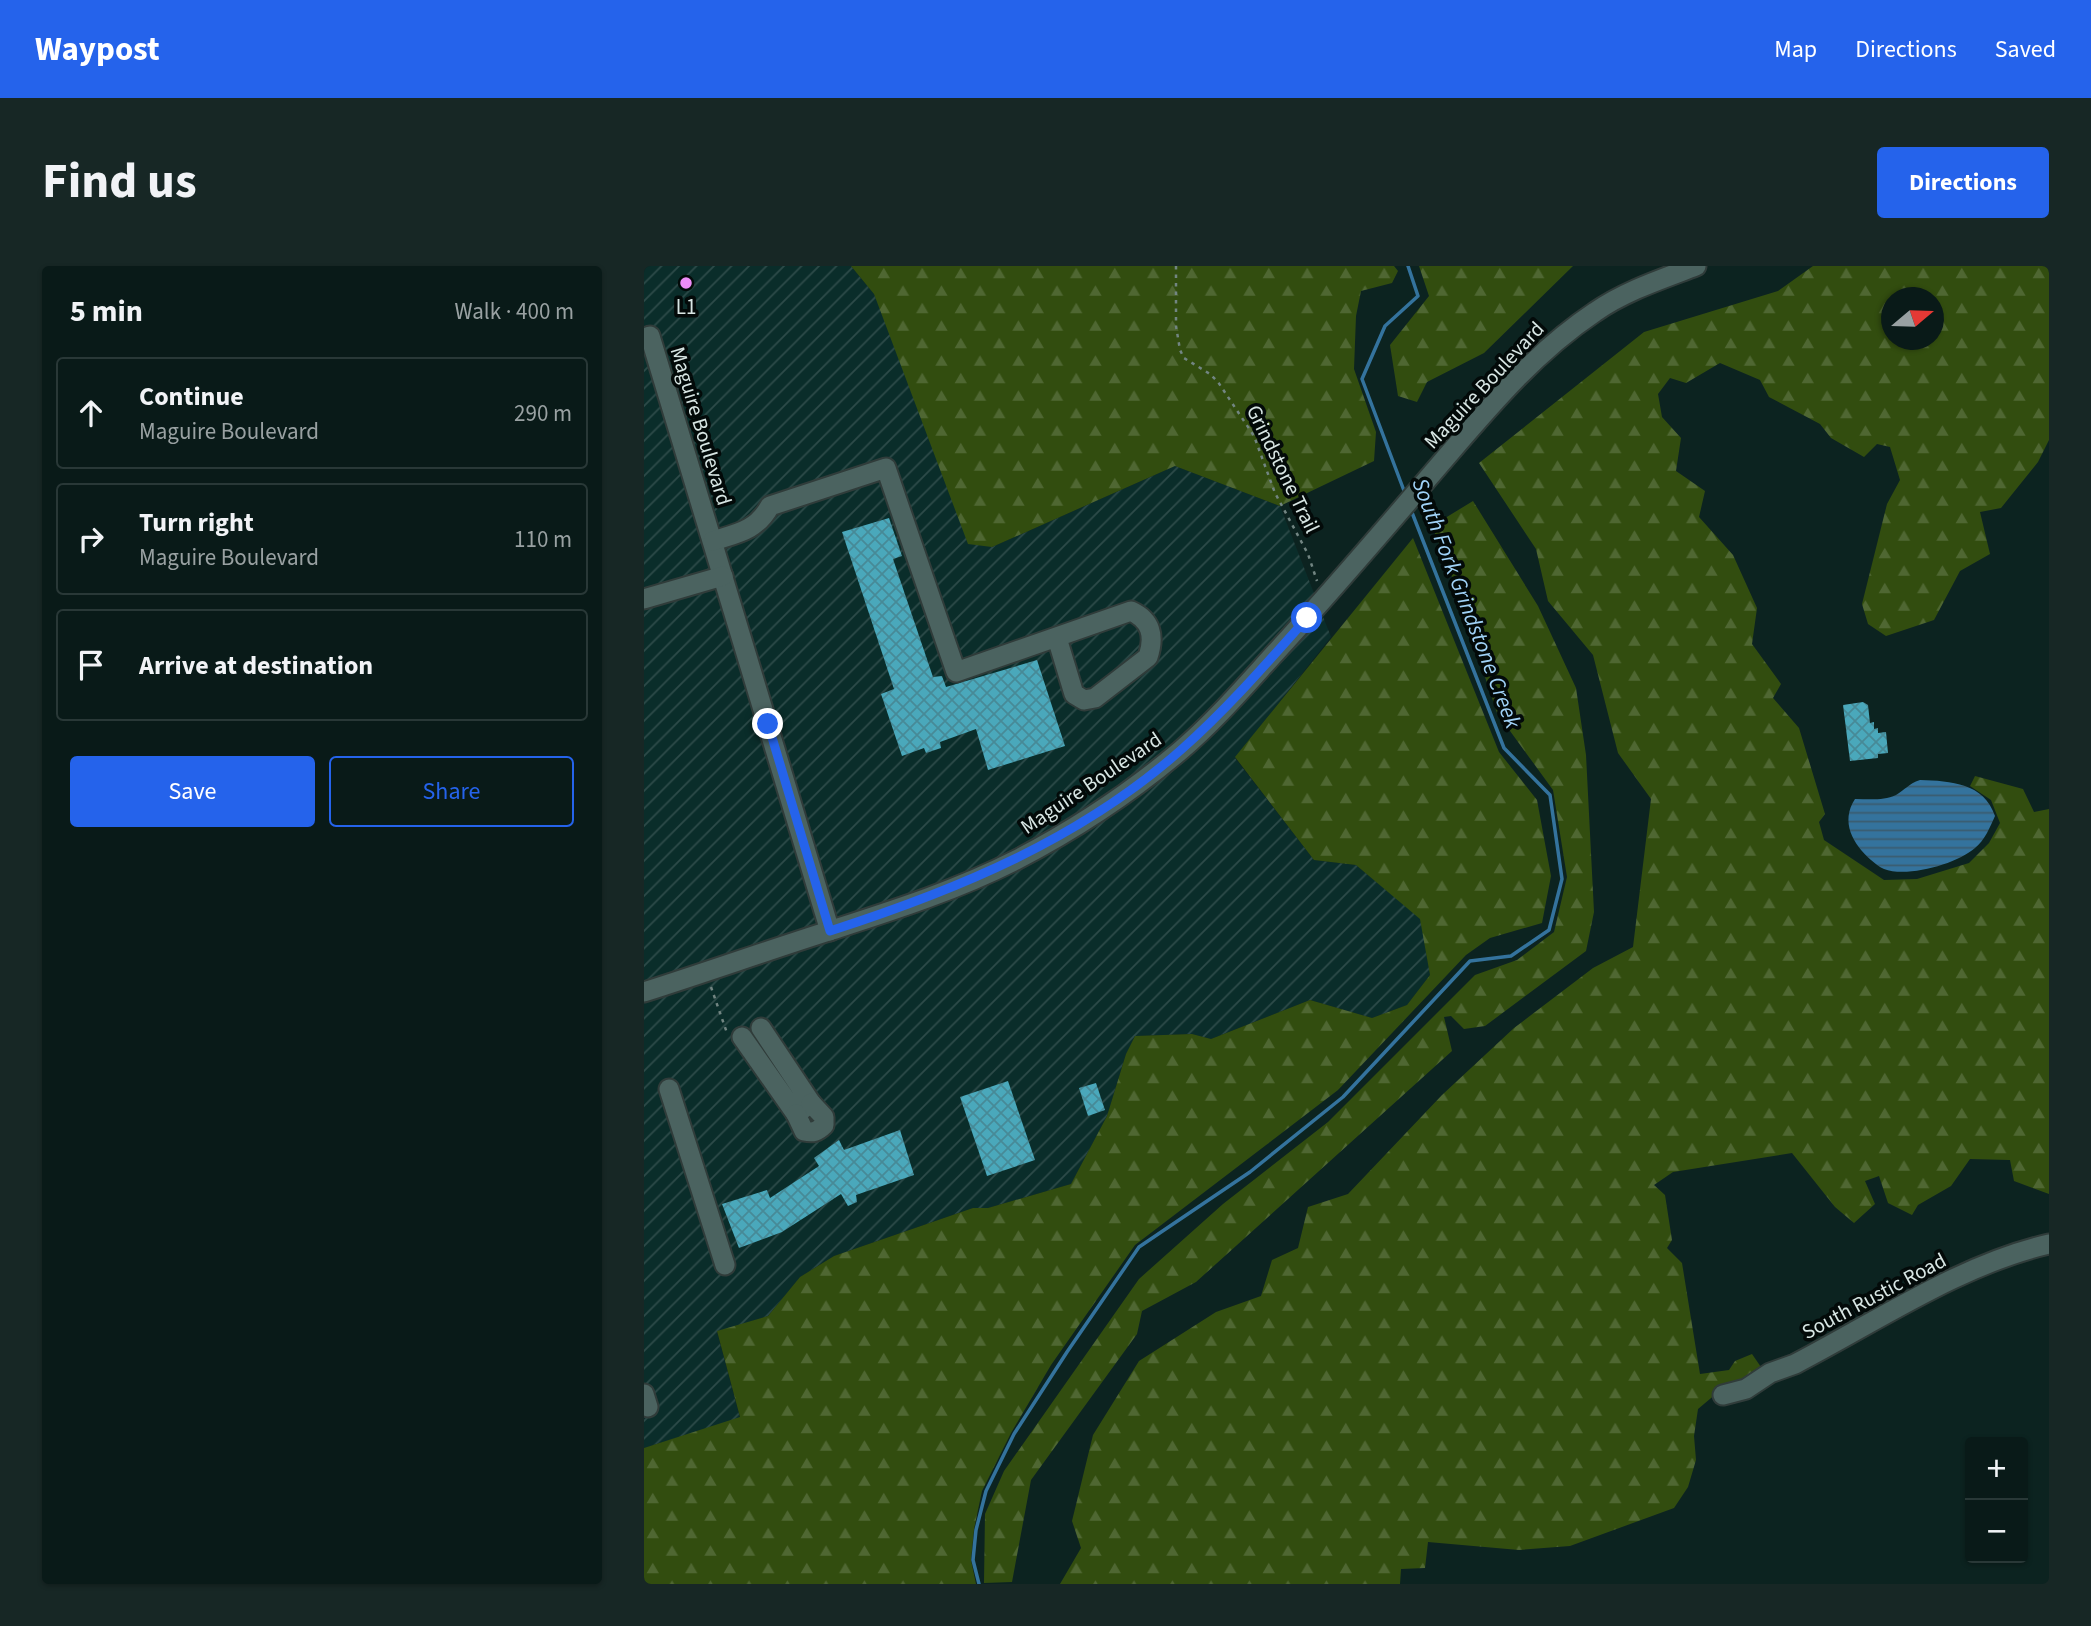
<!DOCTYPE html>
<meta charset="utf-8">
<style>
body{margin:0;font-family:"Source Sans 3",sans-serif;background:#172725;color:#f1f3f6}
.controls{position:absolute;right:21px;bottom:21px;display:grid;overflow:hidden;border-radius:7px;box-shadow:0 2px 5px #0004}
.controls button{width:63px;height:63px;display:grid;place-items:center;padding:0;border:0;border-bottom:2px solid #293837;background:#091a18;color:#f1f3f6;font:35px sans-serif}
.compass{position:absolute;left:1237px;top:21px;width:63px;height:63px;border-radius:50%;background:#091a18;box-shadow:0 2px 5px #0004;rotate:71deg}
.stop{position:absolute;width:21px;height:21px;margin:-16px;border:5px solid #2563eb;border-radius:50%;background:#fff}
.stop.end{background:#2563eb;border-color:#fff;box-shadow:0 2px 7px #0008}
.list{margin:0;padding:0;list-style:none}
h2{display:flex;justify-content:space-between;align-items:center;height:91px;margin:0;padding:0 28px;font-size:30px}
h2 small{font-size:23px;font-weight:400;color:#99a1a2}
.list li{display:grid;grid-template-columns:46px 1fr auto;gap:21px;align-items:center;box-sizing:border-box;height:112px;margin:0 14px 14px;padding:0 14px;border:2px solid #293837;border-radius:7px}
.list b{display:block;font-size:26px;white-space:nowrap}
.list p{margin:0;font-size:23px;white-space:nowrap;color:#99a1a2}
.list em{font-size:23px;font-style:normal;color:#99a1a2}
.actions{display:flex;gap:14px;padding:21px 28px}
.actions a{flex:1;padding:16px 0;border:2px solid #2563eb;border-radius:7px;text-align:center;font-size:24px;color:#2563eb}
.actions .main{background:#2563eb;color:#fff}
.icon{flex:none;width:38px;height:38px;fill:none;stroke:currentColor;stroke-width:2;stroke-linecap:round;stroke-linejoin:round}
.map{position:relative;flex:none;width:1405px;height:1318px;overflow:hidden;border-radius:7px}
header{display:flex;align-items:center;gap:42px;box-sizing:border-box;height:98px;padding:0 35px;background:#2563eb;color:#fff}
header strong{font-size:33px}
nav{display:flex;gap:38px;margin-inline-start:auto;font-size:24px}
.intro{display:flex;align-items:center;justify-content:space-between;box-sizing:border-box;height:168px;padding:0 42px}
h1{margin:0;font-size:49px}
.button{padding:18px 32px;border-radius:7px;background:#2563eb;color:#fff;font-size:24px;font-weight:700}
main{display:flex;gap:42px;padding:0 42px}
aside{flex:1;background:#091a18;border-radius:7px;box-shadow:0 2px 5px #0004}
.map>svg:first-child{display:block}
.industrial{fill:url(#industrial-furrows)}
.forest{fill:url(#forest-firs);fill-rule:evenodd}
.water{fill:url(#water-rules)}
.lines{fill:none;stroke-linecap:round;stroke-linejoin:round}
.stream{stroke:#34739d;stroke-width:3.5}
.building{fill:url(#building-cross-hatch)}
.minor-casing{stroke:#303c3a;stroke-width:23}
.path{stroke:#728582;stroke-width:2.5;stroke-dasharray:3.5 5;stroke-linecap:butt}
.minor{stroke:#4b6360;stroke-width:19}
.route{stroke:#2563eb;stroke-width:9}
.poi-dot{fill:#ee8cf8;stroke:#030a09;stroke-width:2.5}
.labels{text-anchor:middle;stroke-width:7;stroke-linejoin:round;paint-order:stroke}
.poi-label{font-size:21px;fill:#d8e6e4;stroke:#030a09}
.street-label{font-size:21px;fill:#d8e6e4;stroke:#030a09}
.water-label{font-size:23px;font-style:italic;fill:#a0d2f7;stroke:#030a09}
</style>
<header>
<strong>Waypost</strong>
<nav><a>Map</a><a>Directions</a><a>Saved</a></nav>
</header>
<div class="intro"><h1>Find us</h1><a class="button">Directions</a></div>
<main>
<aside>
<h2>5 min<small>Walk · 400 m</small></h2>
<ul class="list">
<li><svg class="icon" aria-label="ahead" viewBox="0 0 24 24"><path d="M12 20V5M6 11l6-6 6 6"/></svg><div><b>Continue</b><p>Maguire Boulevard</p></div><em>290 m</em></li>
<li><svg class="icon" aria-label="right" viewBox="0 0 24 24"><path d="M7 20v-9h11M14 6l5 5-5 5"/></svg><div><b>Turn right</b><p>Maguire Boulevard</p></div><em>110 m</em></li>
<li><svg class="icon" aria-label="arrive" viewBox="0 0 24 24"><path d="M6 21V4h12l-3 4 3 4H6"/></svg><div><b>Arrive at destination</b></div></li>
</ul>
<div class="actions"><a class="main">Save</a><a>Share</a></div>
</aside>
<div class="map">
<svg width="1405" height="1318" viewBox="0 0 1405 1318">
<defs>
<pattern id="industrial-furrows" width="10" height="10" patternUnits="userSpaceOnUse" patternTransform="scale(1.75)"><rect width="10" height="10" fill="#0a2d2a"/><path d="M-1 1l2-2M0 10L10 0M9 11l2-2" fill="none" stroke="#2d4b49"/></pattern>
<pattern id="forest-firs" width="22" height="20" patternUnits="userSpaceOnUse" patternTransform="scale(1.75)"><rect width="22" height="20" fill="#324d0f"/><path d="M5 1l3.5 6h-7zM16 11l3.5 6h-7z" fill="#4f6732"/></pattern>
<pattern id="water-rules" width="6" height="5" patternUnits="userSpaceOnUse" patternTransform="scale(1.75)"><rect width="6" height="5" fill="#34739d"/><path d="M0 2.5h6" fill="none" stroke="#3a5c70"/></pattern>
<pattern id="building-cross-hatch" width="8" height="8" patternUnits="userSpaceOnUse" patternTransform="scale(1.75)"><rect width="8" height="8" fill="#4aa8bb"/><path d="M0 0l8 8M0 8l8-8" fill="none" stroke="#478a97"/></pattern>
</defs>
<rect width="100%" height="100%" fill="#0c2320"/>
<!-- industrial -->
<path class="industrial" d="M0 0H207L230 28 348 281 531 200 636 240 687 371 591 492 670 594 712 599 777 653 786 709 763 739 728 752 666 734 567 773 548 768 491 770 482 788 463 850 427 918 344 942H329L190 990 156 1011 124 1050 73 1066 96 1152 0 1182Z"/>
<!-- forest -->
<g class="forest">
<path d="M207 0H750L754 5 748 17 717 25 712 50 710 103 732 166 730 195 636 240 531 200 348 281 324 278 230 28Z"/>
<path d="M775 0H929L840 87 783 116 773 136 754 130 746 79 785 30Z"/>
<path d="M1169 0H1405V174L1394 196 1357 242 1336 246 1346 288 1316 305 1290 354 1242 370 1224 358 1218 338 1243 238 1256 214 1246 181 1233 178 1220 191 1187 172 1176 158 1125 131 1116 114 1076 97 1042 117 1026 112 1014 128 1018 151 1037 172 1032 205 1061 225 1055 251 1089 289 1113 342 1108 378 1137 418 1129 432 1155 462 1181 548 1175 556 1180 574 1240 614 1273 613 1325 597 1345 577 1356 557 1347 534 1326 520 1331 510 1379 523 1390 546 1405 543V928L1370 915 1366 894 1326 893 1307 920 1274 939 1268 949 1244 937 1235 910 1221 915 1231 938 1210 957 1191 941 1148 887 1029 906 1010 919 1021 929 1028 974 1023 982 1038 997 1056 1108 1085 1104 1091 1095 1108 1088 1119 1104 1073 1127 1054 1143 1050 1170 1052 1194 1044 1221 1030 1242 926 1280 875 1284 784 1276 781 1302 757 1303 756 1318H416L437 1282 428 1255 449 1169 495 1095 572 1046 617 1030 628 994 654 982 664 941 704 928 798 829 870 762 949 702 989 681 1007 533 974 487 949 389 904 335 892 283 835 197 1000 66 1134 25ZM1248 32H1290V74H1248Z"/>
<path d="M829 235 894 340 932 422 942 489 950 646 942 685 841 760 820 763 807 750 800 751 808 785 552 1016 498 1045 493 1068 387 1214 368 1316 340 1317 341 1248 360 1205 495 1013 579 938 684 856 831 709 873 694 910 666 923 611 909 524 853 447 806 305 788 260Z"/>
<path d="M769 272 855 486 893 534 907 610 898 657 846 672 822 689 694 824 491 979 407 1099 367 1167 338 1225 330 1263 327 1294 332 1318H0V1182L96 1151 73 1065 124 1050 156 1011 190 990 329 942H344L427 918 463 850 482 788 491 770 548 768 567 773 666 734 728 752 763 739 786 709 776 653 712 599 670 594 591 491Z"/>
</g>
<!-- water -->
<path class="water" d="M1276 514C1307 515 1340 517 1351 550 1346 561 1341 574 1331 582 1313 598 1263 612 1240 603 1235 601 1231 597 1227 594 1209 578 1196 556 1211 533 1224 533 1239 535 1252 529 1261 524 1264 518 1276 514Z"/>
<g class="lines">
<!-- stream -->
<g class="stream">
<path d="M762 230 718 113 741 60 774 30 764 0"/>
<path d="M335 1318 329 1294 332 1264 342 1225 370 1168 423 1086 495 981 606 906 699 831 826 695 867 690 905 664 918 613 906 529 860 482 767 244"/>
</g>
</g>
<!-- building -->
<g class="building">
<path d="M245 252 258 290 249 293 289 411 298 410 302 421 393 394 421 480 344 504 332 463 296 476 297 482 282 487 280 482 258 490 237 428 250 423 198 266Z"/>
<path d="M1219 436 1224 439 1226 457 1230 456V463L1234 462V467L1242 466 1244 487 1234 488V492L1206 495 1199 439Z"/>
<path d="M364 815 391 894 343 910 316 831Z"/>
<path d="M452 817 461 844 444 850 435 822Z"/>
<path d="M256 864 270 909 212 929 213 936 204 940 197 928 138 966 95 982 78 938 123 924 126 932 175 900 170 892 195 874 200 884Z"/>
</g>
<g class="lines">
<defs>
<g id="minor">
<path d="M0 72 6 70 186 665"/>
<path d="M69 275C94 267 112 265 126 240L242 202 312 406 487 345C507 354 511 370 504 391L451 432 440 434 430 428 413 372"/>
<path d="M0 333 79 310"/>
<path d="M0 726C63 706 125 684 188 664 250 644 313 624 372 594 430 564 486 527 536 485 571 455 601 420 632 386 687 326 740 264 792 203 841 146 888 88 951 46 981 25 1018 13 1052 0"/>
<path d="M98 771 152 848 167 837 117 762"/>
<path d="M25 823 81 999"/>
<path d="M152 848 160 865C169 867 173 866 180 859V851L167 837"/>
<path d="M0 1128 4 1141"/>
<path d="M1079 1129 1102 1123 1126 1107 1151 1098C1232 1056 1317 998 1405 978"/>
</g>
</defs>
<!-- minor casing -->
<use href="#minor" class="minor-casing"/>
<!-- path -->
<g class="path">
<path d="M532 0V60L536 84 540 92 566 108 574 116 610 170 631 227 664 288 673 315"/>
<path d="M67 721 83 767"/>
</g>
<!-- minor -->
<use href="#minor" class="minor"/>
</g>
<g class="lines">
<!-- route -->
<path class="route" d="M124 458 186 665C313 624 437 573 538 483 583 443 623 397 663 352"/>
</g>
<!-- markers -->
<circle class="poi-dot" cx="42" cy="17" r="7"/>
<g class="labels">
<!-- poi labels -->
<g class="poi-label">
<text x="42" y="48">L1</text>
</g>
<!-- street labels -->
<g class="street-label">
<text transform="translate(840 119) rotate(-47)" y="7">Maguire Boulevard</text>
<text transform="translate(57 160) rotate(73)" y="7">Maguire Boulevard</text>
<text transform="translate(639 203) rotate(64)" y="7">Grindstone Trail</text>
<text transform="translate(447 517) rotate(-34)" y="7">Maguire Boulevard</text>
<text transform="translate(1230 1030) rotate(-28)" y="7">South Rustic Road</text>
</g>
<!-- water labels -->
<g class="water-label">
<text transform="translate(823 337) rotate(69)" y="8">South Fork Grindstone Creek</text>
</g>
</g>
</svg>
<div class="controls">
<button>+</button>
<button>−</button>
</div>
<svg class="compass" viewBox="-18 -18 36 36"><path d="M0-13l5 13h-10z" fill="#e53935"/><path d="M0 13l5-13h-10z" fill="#99a1a2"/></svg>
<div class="stop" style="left:663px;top:352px"></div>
<div class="stop end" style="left:124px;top:458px"></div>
</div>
</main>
